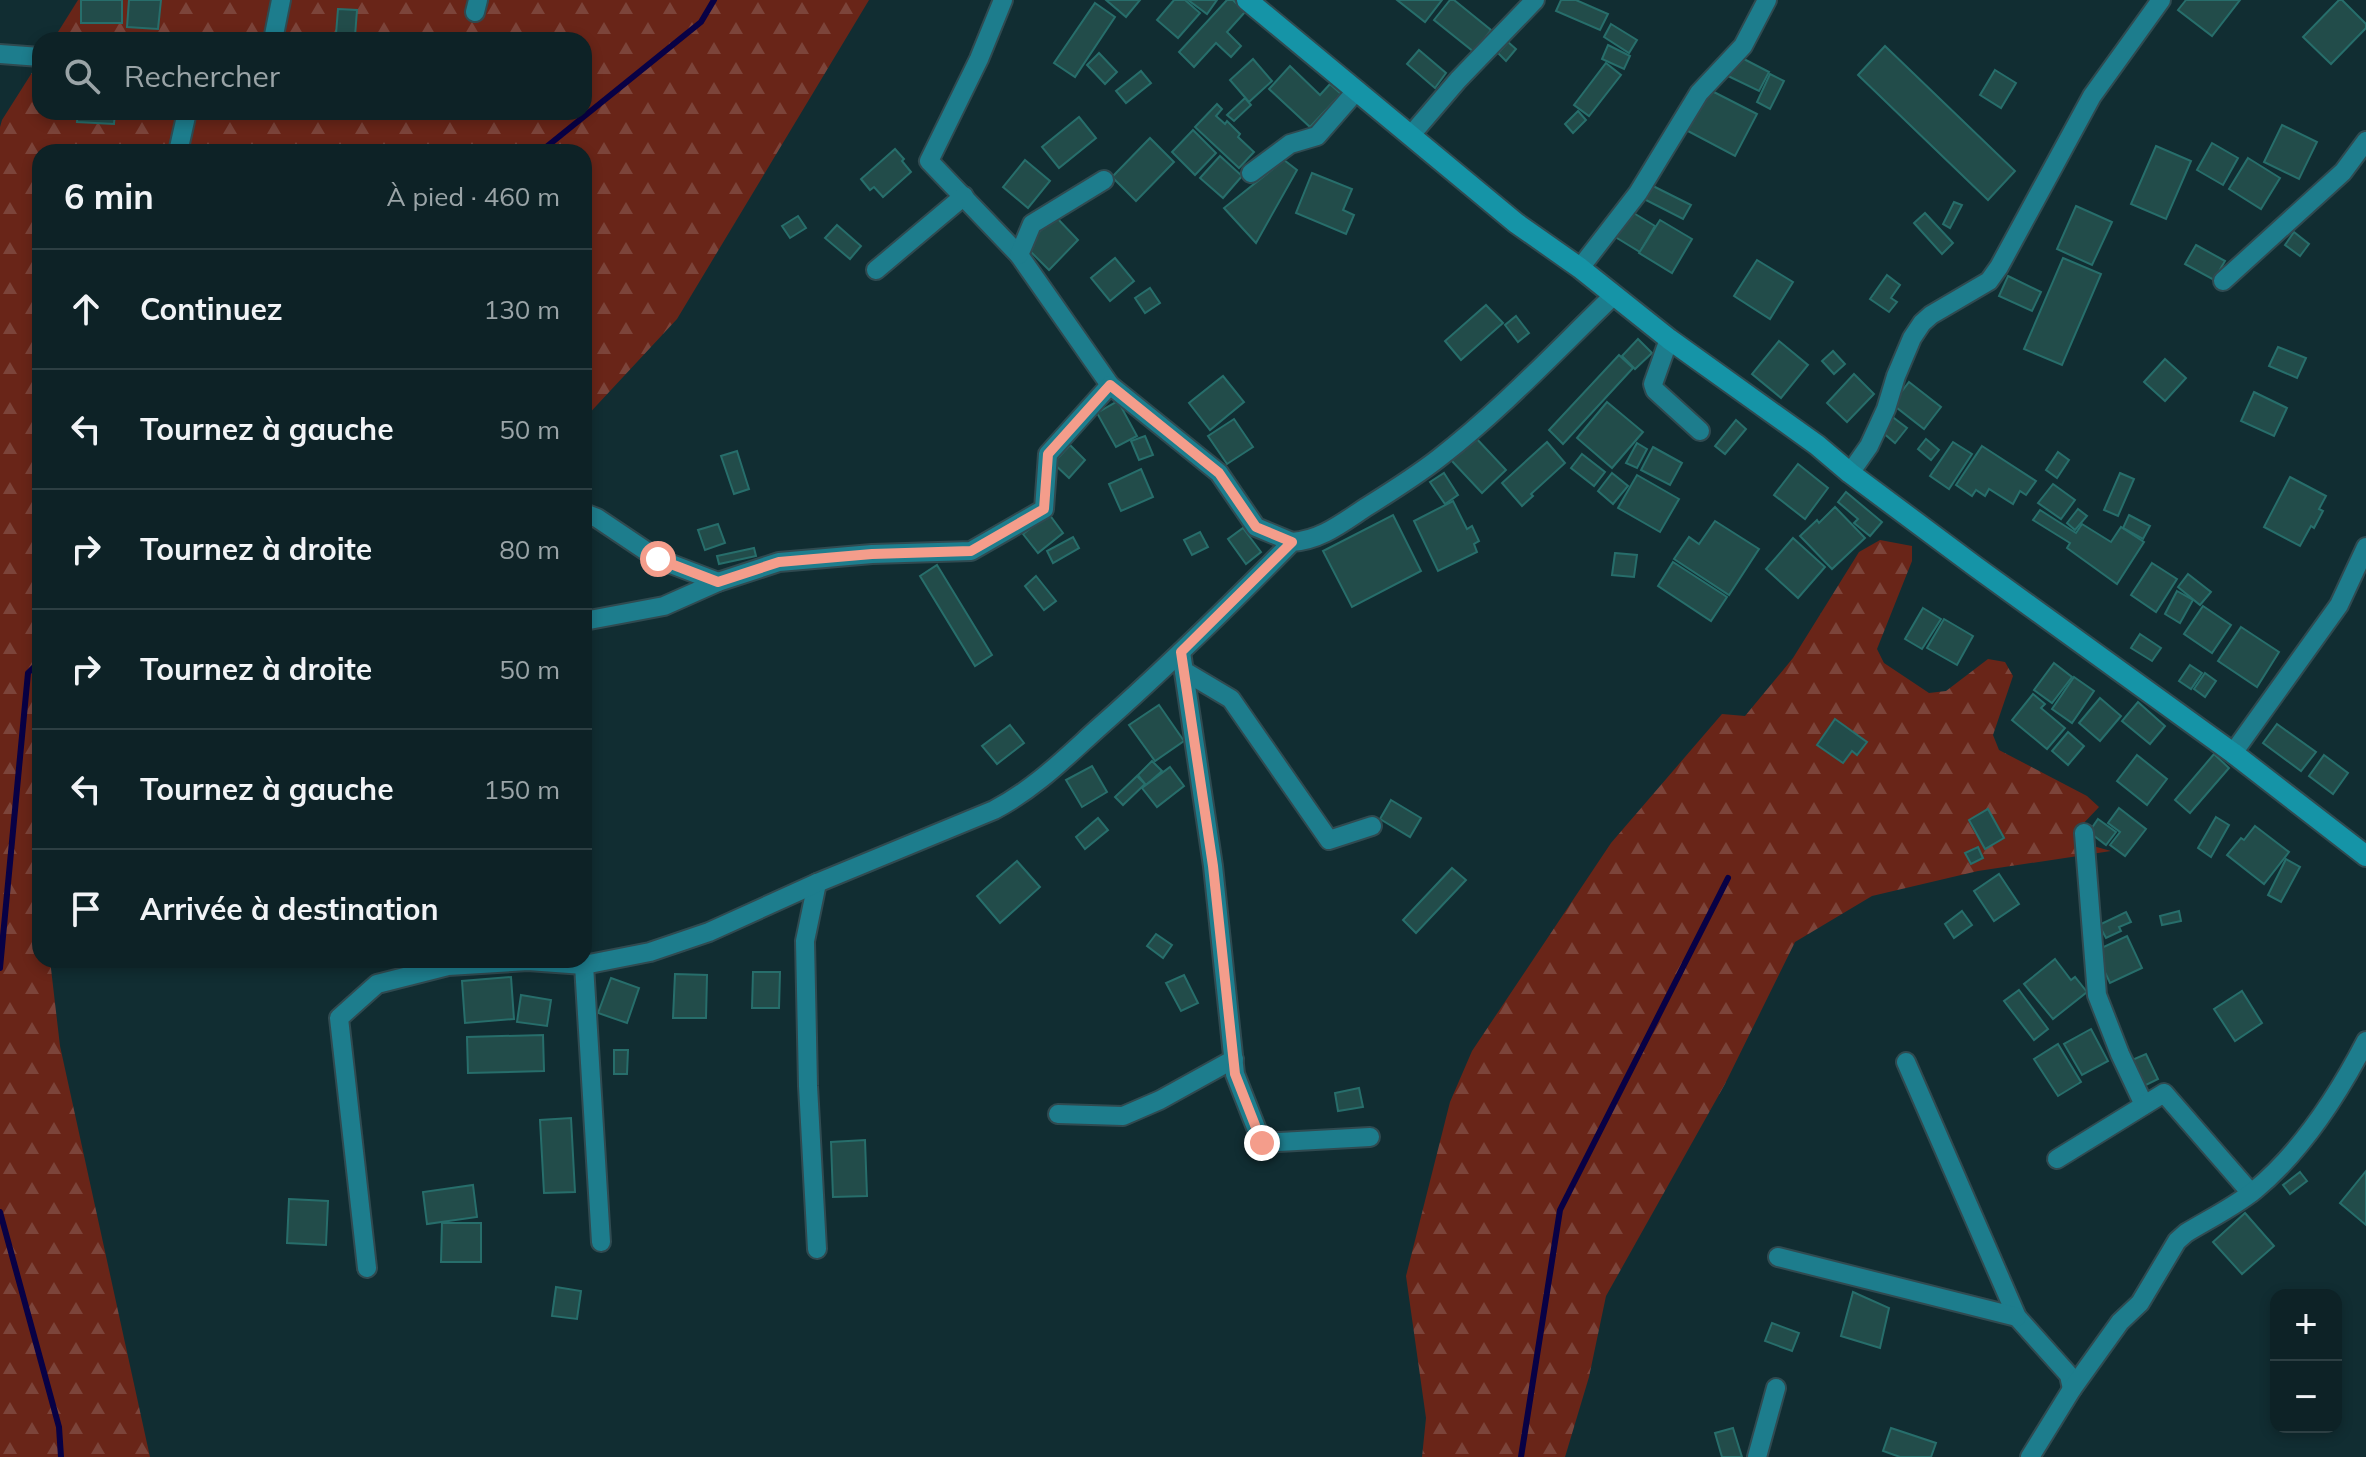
<!DOCTYPE html>
<html lang="fr">
<meta charset="utf-8">
<style>
body{margin:0;font-family:Mulish,sans-serif;background:#162a2e;color:#f1f3f6}
.controls{position:absolute;right:24px;bottom:24px;display:grid;overflow:hidden;border-radius:16px;box-shadow:0 4px 12px #0003}
.controls button{width:72px;height:72px;display:grid;place-items:center;padding:0;border:0;border-bottom:2px solid #2d3f43;background:#0d2226;color:#f1f3f6;font:40px sans-serif}
.stop{position:absolute;width:24px;height:24px;margin:-18px;border:6px solid #f49d8b;border-radius:50%;background:#fff}
.stop.end{background:#f49d8b;border-color:#fff;box-shadow:0 2px 8px #0008}
.list{margin:0;padding:0;list-style:none}
h2{display:flex;justify-content:space-between;align-items:center;height:104px;margin:0;padding:0 32px;font-size:34px}
h2 small{font-size:26px;font-weight:400;color:#9aa4a7}
.list li{display:grid;grid-template-columns:52px 1fr auto;gap:24px;align-items:center;box-sizing:border-box;height:120px;padding:0 32px;border-top:2px solid #2d3f43}
.list b{display:block;font-size:30px;white-space:nowrap}
.list em{font-size:26px;font-style:normal;color:#9aa4a7}
.icon{flex:none;width:44px;height:44px;fill:none;stroke:currentColor;stroke-width:2;stroke-linecap:round;stroke-linejoin:round}
.map{position:relative;flex:none;width:2366px;height:1457px;overflow:hidden}
.search{position:absolute;background:#0d2226;box-shadow:0 4px 12px #0003;left:32px;top:32px;width:560px;height:88px;display:flex;align-items:center;gap:20px;box-sizing:border-box;padding:0 28px;border-radius:24px;color:#9aa4a7;font-size:30px}
.panel{position:absolute;background:#0d2226;box-shadow:0 4px 12px #0003;left:32px;top:144px;width:560px;height:824px;border-radius:24px}
.map>svg:first-child{display:block}
.forest{fill:url(#forest-firs)}
.lines{fill:none;stroke-linecap:round;stroke-linejoin:round}
.stream{stroke:#080145;stroke-width:6}
.building{fill:#224c4a;stroke:#276e6b;stroke-width:2}
.street-casing{stroke:#304a50;stroke-width:22}
.secondary-casing{stroke:#304a50;stroke-width:24}
.street{stroke:#1d7d8d;stroke-width:18}
.secondary{stroke:#1594a7;stroke-width:20}
.route{stroke:#f49d8b;stroke-width:10}
</style>
<div class="map">
<svg width="2366" height="1457" viewBox="0 0 2366 1457">
<defs>
<pattern id="forest-firs" width="22" height="20" patternUnits="userSpaceOnUse" patternTransform="scale(2)"><rect width="22" height="20" fill="#692518"/><path d="M5 1l3.5 6h-7zM16 11l3.5 6h-7z" fill="#7c443a"/></pattern>
</defs>
<rect width="100%" height="100%" fill="#112d32"/>
<!-- forest -->
<g class="forest">
<path d="M78 0H869L677 319 584 419V152H40V960H50L60 1046 150 1457H0V127L2 120 40 60V112H584V40H53Z"/>
<path d="M1880 540 1912 546V561L1877 649 1884 663 1929 693 1946 691 1988 659 2005 662 2013 676 1993 735 1999 750 2087 796 2099 807 2081 826 2086 844 2111 851 1978 871 1872 896 1795 942 1725 1084 1606 1296 1589 1377 1565 1457H1422L1426 1418 1406 1276 1450 1102 1472 1051 1611 843 1722 714 1745 716 1793 658 1859 552Z"/>
</g>
<g class="lines">
<!-- stream -->
<g class="stream">
<path d="M540 152 701 22 714 0"/>
<path d="M0 968 28 673 40 661"/>
<path d="M0 1212 59 1427 61 1457"/>
<path d="M1521 1457 1560 1210 1728 878"/>
</g>
</g>
<!-- building -->
<g class="building">
<rect x="81" y="0" width="41" height="23"/>
<path d="M129 0H161L158 29 127 27Z"/>
<path d="M1106 0H1140L1126 17Z"/>
<path d="M1174 0H1185L1200 13 1178 38 1157 20Z"/>
<path d="M1188 0H1217L1207 14Z"/>
<path d="M1227 0H1233L1245 12 1227 32 1241 46 1231 57 1216 43 1194 67 1179 52Z"/>
<path d="M1397 0H1442L1425 22Z"/>
<path d="M1450 0H1454L1491 30 1474 52 1434 20Z"/>
<path d="M1561 0H1576L1608 14 1600 30 1556 11Z"/>
<path d="M2186 0H2240L2212 36 2178 10Z"/>
<path d="M2339 0H2342L2366 24V28L2331 64 2303 37Z"/>
<path d="M1095 3 1115 17 1075 77 1054 63Z"/>
<path d="M338 9 357 10 355 36 336 34Z"/>
<path d="M1611 24 1637 40 1629 53 1604 37Z"/>
<path d="M1508 42 1516 49 1506 61 1498 53Z"/>
<path d="M1608 45 1630 56 1624 69 1602 59Z"/>
<path d="M1885 46 2015 171 1988 200 1858 75Z"/>
<path d="M1419 50 1446 73 1435 88 1407 64Z"/>
<path d="M1099 53 1117 72 1105 84 1087 65Z"/>
<path d="M1738 56 1769 72 1759 91 1728 76Z"/>
<path d="M1253 59 1272 81 1249 102 1230 80Z"/>
<path d="M1606 63 1621 75 1589 116 1574 105Z"/>
<path d="M1290 66 1320 95 1330 84 1341 94 1310 127 1269 89Z"/>
<path d="M1995 70 2016 83 2001 108 1980 95Z"/>
<path d="M1141 71 1151 83 1126 103 1116 91Z"/>
<path d="M1770 74 1784 81 1770 109 1757 102Z"/>
<path d="M1708 89 1757 114 1735 156 1686 130Z"/>
<path d="M1245 98 1251 105 1234 121 1227 115Z"/>
<path d="M1217 104 1222 109 1216 116 1225 124 1227 121 1240 134 1238 137 1254 152 1239 168 1195 127Z"/>
<path d="M1578 111 1586 120 1573 133 1565 124Z"/>
<path d="M78 112H115L114 124 77 122Z"/>
<path d="M1079 117 1096 138 1059 168 1042 147Z"/>
<path d="M2282 125 2317 142 2299 179 2264 162Z"/>
<path d="M1193 130 1216 153 1195 175 1172 152Z"/>
<path d="M1150 138 1174 162 1136 201 1112 177Z"/>
<path d="M2212 143 2238 158 2223 185 2197 170Z"/>
<path d="M2156 146 2191 161 2166 219 2131 204Z"/>
<path d="M895 149 904 159 902 161 911 172 883 197 874 187 870 190 861 179Z"/>
<path d="M1220 156 1242 176 1223 198 1200 178Z"/>
<path d="M2248 158 2280 178 2261 209 2229 189Z"/>
<path d="M1025 160 1050 181 1028 208 1003 187Z"/>
<path d="M1284 160 1297 170 1256 243 1224 208Z"/>
<path d="M1312 173 1352 189 1343 210 1354 215 1346 234 1296 213Z"/>
<path d="M1651 185 1691 205 1683 219 1644 199Z"/>
<path d="M1954 202 1962 205 1950 228 1943 224Z"/>
<path d="M2076 206 2112 222 2092 265 2057 249Z"/>
<path d="M1627 209 1655 226 1640 252 1612 235Z"/>
<path d="M1925 213 1953 243 1942 254 1914 223Z"/>
<path d="M798 216 806 228 790 238 782 226Z"/>
<path d="M1055 216 1078 240 1049 270 1025 246Z"/>
<path d="M1660 220 1692 239 1672 273 1639 253Z"/>
<path d="M837 225 861 246 850 259 825 238Z"/>
<path d="M2294 232 2309 244 2300 256 2285 245Z"/>
<path d="M2196 245 2225 261 2214 280 2185 264Z"/>
<path d="M1115 258 1134 281 1110 301 1091 278Z"/>
<path d="M2063 258 2101 274 2062 365 2024 349Z"/>
<path d="M1757 260 1793 282 1770 319 1734 296Z"/>
<path d="M1887 275 1900 285 1891 298 1897 302 1889 312 1870 299Z"/>
<path d="M2008 276 2041 292 2032 311 1999 296Z"/>
<path d="M1150 288 1160 303 1145 313 1135 298Z"/>
<path d="M1486 305 1503 323 1461 360 1445 341Z"/>
<path d="M1516 316 1529 333 1518 342 1505 325Z"/>
<path d="M1638 339 1652 353 1635 369 1622 356Z"/>
<path d="M1779 341 1808 365 1781 398 1752 374Z"/>
<path d="M2278 347 2306 358 2297 378 2269 366Z"/>
<path d="M1833 351 1845 364 1834 374 1822 361Z"/>
<path d="M1619 355 1633 368 1563 444 1549 430Z"/>
<path d="M2165 359 2186 378 2165 401 2144 382Z"/>
<path d="M1854 374 1874 394 1847 422 1827 403Z"/>
<path d="M1223 376 1244 402 1210 430 1189 403Z"/>
<path d="M1909 382 1941 407 1924 429 1892 404Z"/>
<path d="M2254 392 2287 408 2274 436 2241 421Z"/>
<path d="M1118 401 1137 436 1116 447 1097 413Z"/>
<path d="M1607 402 1643 432 1612 468 1577 438Z"/>
<path d="M1886 412 1907 428 1895 443 1875 426Z"/>
<path d="M1234 419 1253 447 1227 464 1208 436Z"/>
<path d="M1736 420 1746 429 1725 454 1715 446Z"/>
<path d="M1145 436 1153 455 1139 460 1131 441Z"/>
<path d="M1475 437 1506 470 1482 493 1451 460Z"/>
<path d="M1926 439 1939 450 1931 460 1918 449Z"/>
<path d="M1547 442 1565 463 1531 494 1533 496 1522 506 1502 483Z"/>
<path d="M1953 442 1972 454 1949 489 1930 476Z"/>
<path d="M1637 443 1647 449 1637 468 1626 463Z"/>
<path d="M1070 445 1085 460 1069 478 1053 463Z"/>
<path d="M1982 446 2036 481 2026 495 2020 491 2013 504 1989 489 1985 496 1976 490 1972 496 1956 485Z"/>
<path d="M1653 447 1682 463 1670 485 1641 470Z"/>
<path d="M737 451 749 489 734 494 721 456Z"/>
<path d="M2058 452 2069 460 2057 478 2046 470Z"/>
<path d="M1582 454 1605 472 1594 486 1571 468Z"/>
<path d="M1798 464 1828 488 1805 519 1774 495Z"/>
<path d="M1141 469 1153 497 1121 511 1109 484Z"/>
<path d="M1444 473 1458 495 1445 504 1430 482Z"/>
<path d="M1612 473 1628 486 1613 504 1598 491Z"/>
<path d="M2120 473 2134 479 2118 516 2104 510Z"/>
<path d="M1637 475 1679 499 1660 532 1618 508Z"/>
<path d="M2290 477 2326 496 2319 509 2323 511 2314 528 2311 526 2300 546 2264 527Z"/>
<path d="M2053 484 2075 500 2061 519 2038 503Z"/>
<path d="M1846 492 1882 522 1870 536 1854 523 1858 519 1838 502Z"/>
<path d="M1453 501 1467 529 1472 526 1479 541 1474 544 1477 552 1438 571 1414 521Z"/>
<path d="M1835 507 1865 538 1832 569 1800 536 1817 520 1819 523Z"/>
<path d="M2078 509 2087 516 2075 530 2067 523Z"/>
<path d="M2040 510 2076 533 2082 524 2111 542 2121 527 2144 542 2117 584 2067 548 2070 543 2033 520Z"/>
<path d="M1049 514 1063 533 1038 553 1023 534Z"/>
<path d="M1393 515 1421 571 1352 607 1323 551Z"/>
<path d="M2129 515 2150 526 2143 539 2123 528Z"/>
<path d="M1715 521 1759 549 1729 595 1674 559 1689 537 1699 544Z"/>
<path d="M718 524 725 543 705 550 698 530Z"/>
<path d="M1243 528 1261 552 1246 564 1228 539Z"/>
<path d="M1200 532 1208 547 1192 555 1184 540Z"/>
<path d="M1073 537 1079 548 1053 563 1047 551Z"/>
<path d="M1793 538 1825 567 1798 598 1766 569Z"/>
<path d="M754 548 756 556 719 564 717 556Z"/>
<path d="M1615 553 1637 555 1634 577 1612 575Z"/>
<path d="M1673 562 1727 597 1711 621 1658 586Z"/>
<path d="M2152 563 2177 579 2156 612 2131 595Z"/>
<path d="M937 565 992 655 975 666 920 576Z"/>
<path d="M2188 574 2211 592 2200 605 2178 587Z"/>
<path d="M1036 576 1056 601 1044 610 1025 586Z"/>
<path d="M2177 591 2193 600 2180 623 2165 614Z"/>
<path d="M2203 606 2231 625 2212 653 2184 634Z"/>
<path d="M1923 608 1941 619 1922 649 1905 639Z"/>
<path d="M1944 619 1973 636 1957 665 1927 648Z"/>
<path d="M2241 627 2279 652 2257 687 2218 661Z"/>
<path d="M2140 634 2161 648 2152 661 2131 648Z"/>
<path d="M2054 663 2072 677 2052 703 2034 690Z"/>
<path d="M2190 665 2202 673 2191 689 2179 681Z"/>
<path d="M2205 673 2216 681 2205 697 2194 689Z"/>
<path d="M2074 677 2094 691 2072 723 2052 709Z"/>
<path d="M2033 694 2045 704 2041 708 2065 728 2047 749 2012 720Z"/>
<path d="M2100 698 2121 716 2100 741 2079 723Z"/>
<path d="M2138 702 2165 726 2150 744 2122 721Z"/>
<path d="M1159 705 1184 741 1155 761 1129 725Z"/>
<path d="M1835 719 1867 742 1857 755 1852 751 1843 763 1817 745Z"/>
<path d="M2277 724 2316 752 2301 771 2263 743Z"/>
<path d="M1010 725 1024 743 997 764 982 746Z"/>
<path d="M2068 732 2084 746 2068 765 2052 751Z"/>
<path d="M2214 754 2229 768 2190 813 2175 800Z"/>
<path d="M2137 755 2167 779 2147 805 2117 781Z"/>
<path d="M2324 755 2348 773 2333 794 2309 776Z"/>
<path d="M1152 761 1162 771 1146 785 1138 775Z"/>
<path d="M1092 766 1107 792 1082 807 1066 780Z"/>
<path d="M1170 767 1184 786 1157 807 1142 788Z"/>
<path d="M1137 776 1145 784 1123 805 1115 797Z"/>
<path d="M1391 800 1421 818 1410 837 1380 819Z"/>
<path d="M2119 808 2146 829 2125 856 2110 845 2120 832 2108 823Z"/>
<path d="M1988 809 2004 838 1985 849 1969 820Z"/>
<path d="M2216 817 2229 825 2211 857 2198 848Z"/>
<path d="M1098 818 1108 830 1085 849 1076 837Z"/>
<path d="M2098 819 2116 832 2106 845 2089 832Z"/>
<path d="M2255 826 2289 852 2264 884 2227 855 2241 838 2244 840Z"/>
<path d="M1978 847 1983 858 1971 864 1965 853Z"/>
<path d="M2286 859 2300 867 2281 902 2268 895Z"/>
<path d="M1017 861 1040 887 1000 923 977 896Z"/>
<path d="M1452 868 1466 880 1416 933 1403 920Z"/>
<path d="M1999 874 2019 904 1994 921 1974 891Z"/>
<path d="M1962 911 1972 925 1954 938 1945 924Z"/>
<path d="M2179 911 2181 921 2162 925 2160 916Z"/>
<path d="M2126 912 2131 922 2119 927 2121 931 2106 938 2099 925Z"/>
<path d="M1156 934 1172 945 1163 958 1147 946Z"/>
<path d="M2127 936 2142 968 2110 983 2095 951Z"/>
<path d="M2055 959 2071 980 2075 977 2087 992 2053 1019 2024 984Z"/>
<path d="M753 972H780L779 1008H752Z"/>
<path d="M675 974 707 975 706 1018H673Z"/>
<path d="M1184 975 1198 1003 1181 1011 1166 983Z"/>
<path d="M511 977 514 1019 465 1023 462 981Z"/>
<path d="M611 978 639 988 627 1023 598 1013Z"/>
<path d="M2019 990 2048 1029 2034 1040 2004 1001Z"/>
<path d="M2242 991 2262 1023 2235 1041 2214 1009Z"/>
<path d="M521 995 551 1000 547 1026 517 1022Z"/>
<path d="M2091 1029 2108 1061 2082 1075 2064 1044Z"/>
<path d="M543 1035 544 1071 468 1073 467 1037Z"/>
<path d="M2058 1044 2081 1082 2058 1096 2034 1059Z"/>
<path d="M614 1050H628L627 1074H614Z"/>
<path d="M2146 1054 2158 1079 2144 1086 2132 1060Z"/>
<path d="M1359 1088 1363 1107 1338 1111 1335 1093Z"/>
<path d="M571 1118 575 1192 544 1193 540 1120Z"/>
<path d="M865 1140 867 1196 833 1197 831 1142Z"/>
<path d="M2366 1171V1225L2340 1203Z"/>
<path d="M2300 1172 2307 1181 2290 1194 2283 1185Z"/>
<path d="M473 1185 477 1217 427 1224 423 1192Z"/>
<path d="M289 1199 328 1201 326 1245 287 1243Z"/>
<path d="M2245 1213 2274 1246 2242 1274 2213 1242Z"/>
<path d="M442 1223H481V1262H441Z"/>
<path d="M556 1287 581 1291 577 1319 552 1316Z"/>
<path d="M1853 1292 1889 1308 1880 1348 1841 1336Z"/>
<path d="M1772 1323 1799 1333 1792 1351 1765 1341Z"/>
<path d="M1733 1428 1742 1457H1722L1715 1433Z"/>
<path d="M1891 1428 1936 1443 1931 1457H1900L1883 1451Z"/>
</g>
<g class="lines">
<defs>
<g id="street">
<path d="M1003 0 979 59 929 161 1019 255 1110 385 1219 473 1256 527 1292 542"/>
<path d="M475 12 478 0"/>
<path d="M273 40 281 0"/>
<path d="M0 54 40 57"/>
<path d="M1411 135 1458 80 1535 0"/>
<path d="M178 152 187 112"/>
<path d="M1251 173 1290 144 1317 136 1357 90"/>
<path d="M1019 255 1032 224 1104 180"/>
<path d="M1580 268 1638 193 1699 93 1743 46 1767 0"/>
<path d="M876 270 964 196"/>
<path d="M2223 281 2343 172 2366 141"/>
<path d="M1669 339 1653 384 1655 390 1700 431"/>
<path d="M1850 473 1869 446 1886 409 1896 376 1912 338 1922 323 1931 315 1989 281 1999 267 2092 96 2161 0"/>
<path d="M584 513 597 518 658 559 718 582"/>
<path d="M584 621 664 606 718 582 779 562 872 554 971 551 1044 509 1048 454 1110 385"/>
<path d="M1181 652 1213 866 1235 1074 1262 1143 1370 1137"/>
<path d="M1184 671 1231 699 1329 840 1372 826"/>
<path d="M2233 753 2339 605 2366 547"/>
<path d="M2084 833 2097 995 2120 1054 2144 1105"/>
<path d="M584 965 601 1242"/>
<path d="M1906 1062 2017 1317 2069 1375 2072 1389"/>
<path d="M1058 1114 1123 1116 1160 1100 1234 1059"/>
<path d="M2057 1159 2164 1093 2251 1193"/>
<path d="M817 1249 808 1086 805 941 817 883"/>
<path d="M1778 1257 2017 1317"/>
<path d="M367 1268 339 1018 377 984 448 966 528 961 584 965 650 952 709 932 817 883 994 810C1034 789 1063 760 1096 730 1164 670 1228 607 1292 542 1322 540 1343 522 1368 506 1392 491 1416 476 1439 458 1501 410 1556 351 1613 296"/>
<path d="M1757 1457 1776 1388"/>
<path d="M2030 1457 2072 1389 2120 1322 2140 1303 2177 1241 2186 1233C2209 1219 2234 1207 2255 1190 2302 1151 2338 1095 2366 1041"/>
</g>
<path id="secondary" d="M1247 0 1516 223 1580 268 1669 339 1817 445 1850 473 1976 567 2233 753 2366 856"/>
</defs>
<!-- street casing -->
<use href="#street" class="street-casing"/>
<!-- secondary casing -->
<use href="#secondary" class="secondary-casing"/>
<!-- street -->
<use href="#street" class="street"/>
<!-- secondary -->
<use href="#secondary" class="secondary"/>
</g>
<g class="lines">
<!-- route -->
<path class="route" d="M658 559 718 582 779 562 872 554 971 551 1044 509 1048 454 1110 385 1219 473 1256 527 1292 542 1181 652 1213 866 1235 1074 1262 1143"/>
</g>
</svg>
<div class="controls">
<button>+</button>
<button>−</button>
</div>
<div class="stop" style="left:658px;top:559px"></div>
<div class="stop end" style="left:1262px;top:1143px"></div>
<div class="search"><svg class="icon" aria-label="search" viewBox="0 0 24 24"><circle cx="10" cy="10" r="6"/><path d="M15 15l6 6"/></svg>Rechercher</div>
<section class="panel">
<h2>6 min<small>À pied · 460 m</small></h2>
<ul class="list">
<li><svg class="icon" aria-label="ahead" viewBox="0 0 24 24"><path d="M12 20V5M6 11l6-6 6 6"/></svg><div><b>Continuez</b></div><em>130 m</em></li>
<li><svg class="icon" aria-label="left" viewBox="0 0 24 24"><path d="M17 20v-9H6M10 6l-5 5 5 5"/></svg><div><b>Tournez à gauche</b></div><em>50 m</em></li>
<li><svg class="icon" aria-label="right" viewBox="0 0 24 24"><path d="M7 20v-9h11M14 6l5 5-5 5"/></svg><div><b>Tournez à droite</b></div><em>80 m</em></li>
<li><svg class="icon" aria-label="right" viewBox="0 0 24 24"><path d="M7 20v-9h11M14 6l5 5-5 5"/></svg><div><b>Tournez à droite</b></div><em>50 m</em></li>
<li><svg class="icon" aria-label="left" viewBox="0 0 24 24"><path d="M17 20v-9H6M10 6l-5 5 5 5"/></svg><div><b>Tournez à gauche</b></div><em>150 m</em></li>
<li><svg class="icon" aria-label="arrive" viewBox="0 0 24 24"><path d="M6 21V4h12l-3 4 3 4H6"/></svg><div><b>Arrivée à destination</b></div></li>
</ul>
</section>
</div>
